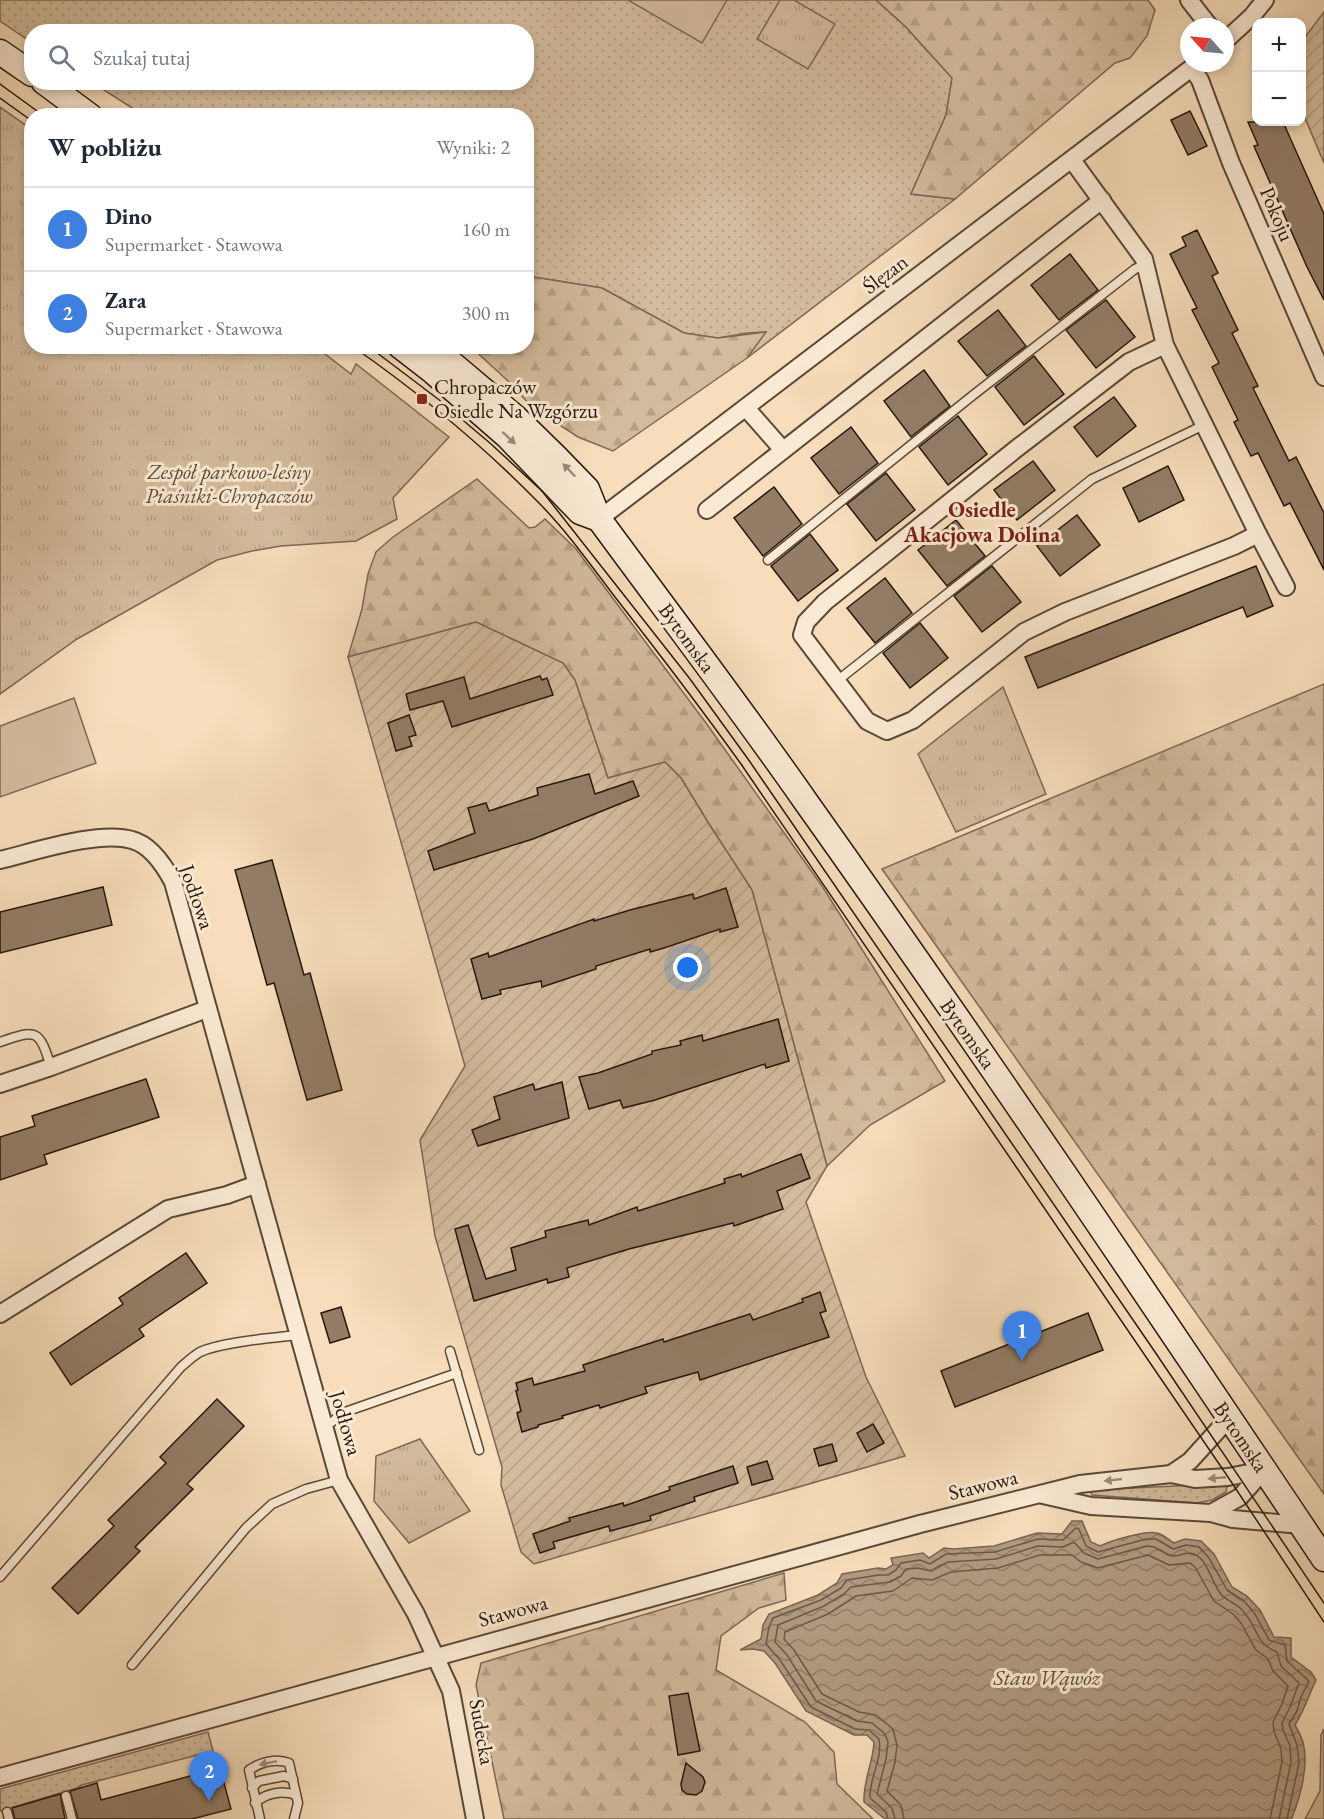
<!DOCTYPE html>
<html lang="pl">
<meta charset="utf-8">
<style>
body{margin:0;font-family:"EB Garamond",serif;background:#f6f6f7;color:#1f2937}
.controls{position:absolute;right:18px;top:18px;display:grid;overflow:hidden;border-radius:12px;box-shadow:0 3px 9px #0003}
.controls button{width:54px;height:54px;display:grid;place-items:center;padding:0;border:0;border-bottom:2px solid #e0e1e3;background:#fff;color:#1f2937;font:30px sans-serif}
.compass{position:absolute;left:1180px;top:18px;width:54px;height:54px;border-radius:50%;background:#fff;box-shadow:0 3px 9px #0003;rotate:297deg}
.you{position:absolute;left:688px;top:968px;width:21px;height:21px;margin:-15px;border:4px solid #fff;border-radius:50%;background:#1a73e8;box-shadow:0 0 0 9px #1a73e833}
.badge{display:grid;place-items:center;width:39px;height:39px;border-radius:50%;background:#8f2418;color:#fff;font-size:20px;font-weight:700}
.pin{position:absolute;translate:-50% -50px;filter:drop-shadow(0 2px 3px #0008)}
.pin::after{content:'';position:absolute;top:32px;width:21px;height:18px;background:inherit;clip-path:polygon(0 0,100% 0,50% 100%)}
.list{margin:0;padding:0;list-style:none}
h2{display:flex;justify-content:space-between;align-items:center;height:78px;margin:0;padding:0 24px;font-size:26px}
h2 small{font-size:20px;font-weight:400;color:#747a83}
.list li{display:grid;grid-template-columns:39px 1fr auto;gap:18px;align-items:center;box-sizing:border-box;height:84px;padding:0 24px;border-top:2px solid #e0e1e3}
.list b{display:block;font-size:22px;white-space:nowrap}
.list p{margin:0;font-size:20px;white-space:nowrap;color:#747a83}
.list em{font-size:20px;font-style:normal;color:#747a83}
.icon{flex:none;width:33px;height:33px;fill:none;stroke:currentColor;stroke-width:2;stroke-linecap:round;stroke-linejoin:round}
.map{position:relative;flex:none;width:1324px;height:1819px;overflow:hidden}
.search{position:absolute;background:#fff;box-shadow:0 3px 9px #0003;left:24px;top:24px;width:510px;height:66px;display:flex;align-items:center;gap:15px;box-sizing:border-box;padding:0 21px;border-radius:24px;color:#747a83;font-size:22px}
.panel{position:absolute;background:#fff;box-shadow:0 3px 9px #0003;left:24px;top:108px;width:510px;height:246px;border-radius:24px}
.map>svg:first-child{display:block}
.grass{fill:url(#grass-dots);stroke:#7c6855;stroke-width:1.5}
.forest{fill:url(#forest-firs);stroke:#7c6855;stroke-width:1.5}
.park{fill:url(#park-tufts);stroke:#7c6855;stroke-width:1.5}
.garden{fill:url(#garden-furrows);stroke:#7c6855;stroke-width:1.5}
.pitch{fill:#d3bb9d;stroke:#7c6855;stroke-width:1.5}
.water{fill:url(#water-waves);stroke:#796552;stroke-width:1.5}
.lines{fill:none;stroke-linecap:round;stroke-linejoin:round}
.shore{stroke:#6b5846;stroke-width:1.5}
.building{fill:#937d67;stroke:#26160d;stroke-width:1.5}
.lane-casing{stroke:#5a4838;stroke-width:11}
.street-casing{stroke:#5a4838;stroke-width:20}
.secondary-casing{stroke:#26160d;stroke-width:27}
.lane{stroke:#fae9d3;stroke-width:8}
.street{stroke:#fae9d3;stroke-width:16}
.secondary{stroke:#fae9d3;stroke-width:24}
.tram{stroke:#26160d;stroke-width:1.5}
.oneway{fill:#9b8a7a}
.poi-dot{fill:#8f2418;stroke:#fae9d3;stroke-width:2}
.labels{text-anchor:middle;stroke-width:6;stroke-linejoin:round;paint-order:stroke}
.street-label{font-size:21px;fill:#26160d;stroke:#fae9d3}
.poi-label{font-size:21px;fill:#26160d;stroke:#fae9d3;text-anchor:start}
.park-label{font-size:21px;font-style:italic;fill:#5a4838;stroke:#fae9d3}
.neighbourhood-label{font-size:22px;font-weight:bold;fill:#7a1f14;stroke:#fae9d3}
.water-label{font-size:22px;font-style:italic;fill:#5d4a3b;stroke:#fae9d3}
</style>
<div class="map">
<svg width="1324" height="1819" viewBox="0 0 1324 1819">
<defs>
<pattern id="grass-dots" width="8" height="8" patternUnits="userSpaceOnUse" patternTransform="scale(1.5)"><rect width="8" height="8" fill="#d3bb9d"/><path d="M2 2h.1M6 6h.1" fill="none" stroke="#b5a086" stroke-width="1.8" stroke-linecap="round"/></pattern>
<pattern id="forest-firs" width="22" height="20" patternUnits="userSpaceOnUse" patternTransform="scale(1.5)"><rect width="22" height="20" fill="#d3bb9d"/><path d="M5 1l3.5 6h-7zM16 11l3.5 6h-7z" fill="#b5a086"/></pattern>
<pattern id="park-tufts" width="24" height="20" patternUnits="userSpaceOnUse" patternTransform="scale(1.5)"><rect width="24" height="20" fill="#d3bb9d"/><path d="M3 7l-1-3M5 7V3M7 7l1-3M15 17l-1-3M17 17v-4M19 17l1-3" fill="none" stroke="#b5a086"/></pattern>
<pattern id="garden-furrows" width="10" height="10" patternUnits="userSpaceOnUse" patternTransform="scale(1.5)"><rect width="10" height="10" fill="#d3bb9d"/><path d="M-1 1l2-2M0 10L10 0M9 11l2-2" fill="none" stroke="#b5a086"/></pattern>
<pattern id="water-waves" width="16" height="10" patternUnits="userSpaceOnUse" patternTransform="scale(1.5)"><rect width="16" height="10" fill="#b09980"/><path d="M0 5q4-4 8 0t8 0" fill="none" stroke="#8f7c67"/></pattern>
</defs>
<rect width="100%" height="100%" fill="#f7ddbb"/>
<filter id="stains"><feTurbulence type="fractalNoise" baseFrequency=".00333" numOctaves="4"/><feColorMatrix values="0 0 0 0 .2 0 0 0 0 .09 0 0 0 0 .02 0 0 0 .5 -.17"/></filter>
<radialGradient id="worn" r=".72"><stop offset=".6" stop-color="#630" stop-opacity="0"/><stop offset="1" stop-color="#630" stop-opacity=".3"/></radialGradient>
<!-- grass -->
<g class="grass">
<path d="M0 0H876L905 26 952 78 946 115 911 194 955 199 747 358 765 332 747 333 718 338 684 333 602 288 527 276 526 116 143 115 93 83 526 82V32H32L31 42 0 21Z"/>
<path d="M1217 1484 1227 1487 1226 1492 1212 1500 1197 1503 1092 1495 1091 1493 1092 1490Z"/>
<path d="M208 1732 213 1751 82 1785 77 1788 0 1811V1789Z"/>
</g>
<!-- forest -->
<g class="forest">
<path d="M876 0H1148L1155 10 1147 36 1130 58 1115 63 955 199 911 194 946 115 952 78 905 26Z"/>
<path d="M527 276 602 288 684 333 718 338 766 332 747 358 613 451 578 437 532 407 507 380 471 347 526 346Z"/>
<path d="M477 479 529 528 535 527 545 519 576 549 706 723 822 886 945 1081 870 1125 827 1166 752 890 709 824 681 778 665 762 608 778 575 680 563 663 476 622 348 657 362 609 368 574 376 552 393 537Z"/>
<path d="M1324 684V1494L882 869Z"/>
<path d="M784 1573 786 1600 759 1608 721 1636 716 1670 805 1722 834 1752 837 1784 873 1819H504L476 1685 481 1663Z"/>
<path d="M1324 1729V1819H1305L1320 1791 1321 1735Z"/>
</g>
<!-- park -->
<g class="park">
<path d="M780 0H794L835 24 808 69 757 39Z"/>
<path d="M0 107 31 129 32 346 316 347 351 374 356 364 449 437 393 498 397 519 356 541 281 546 252 551 217 560 77 639 0 694Z"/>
<path d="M1003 687 1046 794 956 832 918 754Z"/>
<path d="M420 1439 470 1511 409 1543 374 1501 376 1456Z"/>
</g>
<!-- garden -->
<g class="garden">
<path d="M1324 12V163L1302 111V41Z"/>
<path d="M476 622 563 663 575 680 608 778 665 762 681 778 709 824 752 890 827 1166 806 1202 866 1377 905 1456 534 1564 521 1552 501 1485 502 1467 435 1236 420 1140 465 1066 348 657Z"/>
</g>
<!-- pitch -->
<g class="pitch">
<path d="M628 0H727L702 43Z"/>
<path d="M74 698 96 763 0 797V726Z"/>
</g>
<!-- water -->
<path class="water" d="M1072 1521H1082L1091 1542 1100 1546C1110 1541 1146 1530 1157 1533 1163 1534 1169 1540 1174 1543L1185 1539 1201 1541 1214 1554 1232 1587 1247 1596 1260 1610 1274 1637 1291 1638V1657L1311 1672 1316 1680C1309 1695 1304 1711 1295 1725 1298 1730 1301 1736 1303 1742 1309 1765 1300 1797 1292 1818L885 1819 864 1802C863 1781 873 1763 874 1742L867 1735H854L806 1711 775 1663 764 1651 753 1649 740 1650 761 1639 763 1625 769 1614 818 1595 837 1583 842 1574 878 1568 886 1569 893 1565 891 1558 923 1553 929 1558 944 1548 953 1549 994 1546 1037 1533 1062 1534Z"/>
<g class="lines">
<!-- shore -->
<g class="shore">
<path d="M888 1819 886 1812 870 1798C869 1778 883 1759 879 1739L869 1730 855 1729 811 1707 780 1660 766 1644 769 1627 773 1618 821 1600 841 1588 847 1580 879 1575H888L896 1570 901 1563 920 1560 930 1564 946 1554 995 1552 1038 1539 1063 1540 1076 1528 1079 1529 1086 1546 1098 1552 1146 1539H1156L1173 1549 1186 1545 1199 1547 1209 1558 1227 1590 1244 1601 1255 1614 1269 1640 1285 1645 1287 1661 1309 1681 1301 1697 1297 1711 1289 1724 1297 1745 1299 1763 1287 1819"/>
<path d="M895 1819 892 1808 877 1794 886 1759 888 1742 885 1734 872 1723 857 1721 816 1701 787 1655 775 1642 778 1625 824 1606 844 1594 851 1587 890 1582 901 1576 906 1569 918 1568 931 1571 948 1562 996 1559 1038 1546 1063 1547 1074 1542 1084 1553 1098 1559 1147 1546 1154 1547 1171 1556C1178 1557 1187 1551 1194 1554 1207 1559 1212 1582 1220 1593 1225 1600 1233 1602 1239 1607 1258 1623 1253 1643 1277 1652L1281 1666 1299 1683 1290 1707 1282 1723 1283 1730 1290 1746 1291 1762 1279 1819"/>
<path d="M904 1819 901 1805 887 1791 895 1762 897 1745 893 1729 876 1715 859 1712 822 1694 794 1650 784 1639 785 1632 828 1614 856 1596 893 1591 912 1578 932 1580 951 1572 998 1568 1040 1555H1072L1081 1562 1098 1568 1148 1555 1169 1565 1190 1563 1195 1567 1214 1601 1233 1614 1241 1623 1256 1650 1268 1659 1273 1671 1288 1686 1282 1704 1273 1722 1274 1731 1281 1749 1282 1762 1270 1819"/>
</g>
</g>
<!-- building -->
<g class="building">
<path d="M1190 111 1207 146 1188 155 1171 120Z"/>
<path d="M1248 122H1283L1324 214V300L1307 267 1254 146 1258 145Z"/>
<path d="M1197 230 1218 273 1212 276 1238 330 1232 333 1258 386 1253 388 1289 461 1296 457 1324 513V570L1290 503 1284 506 1258 453 1251 456 1234 422 1238 420 1212 367 1219 363 1192 310 1197 308 1170 254 1186 246 1182 237Z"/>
<path d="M1070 254 1098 290 1059 320 1031 285Z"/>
<path d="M1106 300 1135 337 1096 368 1066 330Z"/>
<path d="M998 310 1026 346 987 376 958 341Z"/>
<path d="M1034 356 1064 394 1024 425 995 387Z"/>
<path d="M924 370 950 406 911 437 884 401Z"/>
<path d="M1114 397 1136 426 1097 457 1074 427Z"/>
<path d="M958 416 987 454 948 485 919 447Z"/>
<path d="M851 427 878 463 839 494 811 458Z"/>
<path d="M1033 461 1055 490 1017 520 994 490Z"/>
<path d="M1168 466 1184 500 1139 522 1123 488Z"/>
<path d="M886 473 915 510 876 541 847 504Z"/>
<path d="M774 487 802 524 763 556 734 518Z"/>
<path d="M1077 515 1100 545 1060 576 1037 546Z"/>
<path d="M956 520 985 556 947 586 918 550Z"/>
<path d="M810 534 838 570 798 601 771 566Z"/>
<path d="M992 566 1021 602 982 632 954 596Z"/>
<path d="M1256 566 1273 606 1247 617 1243 607 1038 688 1025 657Z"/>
<path d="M885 578 912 613 875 643 847 608Z"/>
<path d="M920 623 948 658 910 688 883 653Z"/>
<path d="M540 676 542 680 547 678 553 695 452 727 443 701 410 710 406 694 464 677 470 699Z"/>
<path d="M409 715 416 735 409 737 412 746 396 751 388 723Z"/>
<path d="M589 774 595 794 633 781 639 796 533 839 434 870 428 851 475 833 468 808 486 803 489 811 538 795 537 788Z"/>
<path d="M272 860 304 975 310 973 342 1090 307 1100 274 983 267 985 235 870Z"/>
<path d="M103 887 112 925 0 953V912Z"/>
<path d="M726 888 738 927 720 932V929L664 948 650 952V949L596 966V969L542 987 541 981 500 990 501 994 482 999 471 959 488 953 489 957 594 919V921L630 910 693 894 694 899Z"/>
<path d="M778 1019 789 1061 766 1068 765 1064 655 1100 623 1108 620 1100 589 1109 579 1077 598 1073 652 1054V1051L681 1045 680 1041 702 1035 703 1041Z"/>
<path d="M146 1079 159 1117 44 1155 47 1164 0 1180V1137L35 1126 32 1116Z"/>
<path d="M562 1082 569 1118 478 1146 472 1130 500 1119 494 1097 533 1084 535 1090Z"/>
<path d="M801 1154 810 1178 777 1191 783 1209 734 1226 733 1223 629 1249 567 1268 569 1277 548 1283 547 1279 474 1301 455 1229 468 1225 486 1279 516 1270 511 1248 546 1237 545 1231 588 1220 589 1225 637 1207 638 1211 725 1183 724 1179 741 1174 742 1177Z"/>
<path d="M186 1253 207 1283 139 1329 144 1336 71 1385 50 1353 123 1304 119 1298Z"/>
<path d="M820 1292 826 1311 820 1313 829 1337 700 1380 698 1372 645 1387 647 1393 600 1408 599 1405 562 1416 563 1418 538 1425V1427L522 1432 517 1413 521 1411 516 1391 518 1390 516 1383 532 1378 534 1385 585 1371 583 1365 663 1339 664 1342 750 1314 753 1320 803 1302 802 1299Z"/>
<path d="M341 1307 350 1337 330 1343 321 1313Z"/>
<path d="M1088 1313 1103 1350 955 1407 941 1371Z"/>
<path d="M217 1399 244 1426 187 1484 193 1489 135 1547 140 1551 78 1614 52 1588 114 1526 108 1520 166 1463 160 1457Z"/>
<path d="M873 1424 884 1443 867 1452 857 1433Z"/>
<path d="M832 1444 837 1461 819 1466 814 1449Z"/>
<path d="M767 1461 773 1479 752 1485 747 1467Z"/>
<path d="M733 1466 738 1483 694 1497 695 1501 650 1516 651 1520 610 1531 609 1526 553 1542 555 1548 540 1553 533 1534 570 1521 569 1518 623 1503 624 1506 670 1490 669 1487Z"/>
<path d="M688 1693 700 1751 678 1755 669 1696Z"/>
<path d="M686 1763 703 1777 705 1782 702 1791 696 1795 687 1794 682 1790 681 1784Z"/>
<path d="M220 1768 231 1809 192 1819H78L70 1791 97 1783 101 1800Z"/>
<path d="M60 1794 65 1819H15L12 1808Z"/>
</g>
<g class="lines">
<defs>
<g id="lane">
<path d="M768 560 972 396 1135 269 1145 264"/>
<path d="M837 681 1092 479 1204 425"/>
<path d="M0 1042C37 1029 39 1029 51 1067"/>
<path d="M450 1351 479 1450"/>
<path d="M325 1427 345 1412 457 1373"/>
<path d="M0 1577 181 1367C187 1362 193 1356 200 1352 222 1342 273 1338 298 1335"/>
<path d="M132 1665 246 1528 272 1504 306 1489 339 1480"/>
<path d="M252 1788 259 1781 284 1776 293 1779"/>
<path d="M66 1796 72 1819"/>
<path d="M255 1803C266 1793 282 1790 296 1795"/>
<path d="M7 1812 9 1819"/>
<path d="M260 1819 249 1770C260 1762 277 1758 289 1763L298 1803 294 1819"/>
</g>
<g id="street">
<path d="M1189 0 1210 27"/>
<path d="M1225 41 1252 16 1265 0"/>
<path d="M1192 68 1200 80 1231 163 1324 377"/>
<path d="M1072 160 1144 259 1165 345 1258 534 1286 587"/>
<path d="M1165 345 1129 362 1016 449 825 602 806 622 802 635 867 721 887 731 913 720 1024 632 1065 612 1234 546 1258 534"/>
<path d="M746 408 783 450"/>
<path d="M707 510 1102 200"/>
<path d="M599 519 1198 63"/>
<path d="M0 860C34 852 99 830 132 840 151 845 164 865 173 882L339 1480 416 1614 451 1691 475 1819"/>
<path d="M0 1084 51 1067 207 1009"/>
<path d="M0 1314 168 1209 227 1195 257 1184"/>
<path d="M1171 1474 1190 1461 1229 1418"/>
<path d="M1043 1495 1091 1506 1211 1513 1233 1519 1301 1525"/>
<path d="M1211 1513 1240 1497 1264 1470"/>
<path d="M0 1777 920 1524 1080 1484 1171 1474 1195 1479 1228 1477 1264 1470"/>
</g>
<g id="secondary">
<path d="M0 52 32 74"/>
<path d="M44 82 90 116"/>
<path d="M400 346 431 370 507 436 580 512 599 519"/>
<path d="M431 346 515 417 556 457 587 489 599 519C668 613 739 706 806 802 983 1051 1154 1305 1324 1559"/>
</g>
</defs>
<!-- lane casing -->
<use href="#lane" class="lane-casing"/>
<!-- street casing -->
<use href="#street" class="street-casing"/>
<!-- secondary casing -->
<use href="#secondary" class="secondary-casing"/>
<!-- lane -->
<use href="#lane" class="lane"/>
<!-- street -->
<use href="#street" class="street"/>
<!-- secondary -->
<use href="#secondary" class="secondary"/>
<!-- tram -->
<g class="tram">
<path d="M0 84 44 116"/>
<path d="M0 98 32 121"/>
<path d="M352 346C418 392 481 444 537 501 566 530 590 564 615 597 658 652 700 707 741 764L1228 1477 1324 1622"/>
<path d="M368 346 438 399 491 444 542 491 690 679 748 759 1153 1349 1324 1603"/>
</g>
</g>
<!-- one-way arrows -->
<defs><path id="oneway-solid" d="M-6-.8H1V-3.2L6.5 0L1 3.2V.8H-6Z" transform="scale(1.5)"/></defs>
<g class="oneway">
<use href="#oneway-solid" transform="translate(509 438) rotate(43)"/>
<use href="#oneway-solid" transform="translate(569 470) rotate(-134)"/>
<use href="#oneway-solid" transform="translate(1217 1478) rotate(175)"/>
<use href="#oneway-solid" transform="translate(1113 1480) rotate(174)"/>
<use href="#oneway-solid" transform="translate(268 1763) rotate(168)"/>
</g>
<!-- markers -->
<rect class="poi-dot" x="416" y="393" width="12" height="12" rx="3"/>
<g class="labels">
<!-- street labels -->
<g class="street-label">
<text transform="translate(1277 214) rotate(67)" y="7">Pokoju</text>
<text transform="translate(885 274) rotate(-37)" y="7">Ślęzan</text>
<text transform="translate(687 638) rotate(54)" y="7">Bytomska</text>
<text transform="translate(197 897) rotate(71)" y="7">Jodłowa</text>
<text transform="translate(968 1034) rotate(55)" y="7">Bytomska</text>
<text transform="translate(346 1423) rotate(74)" y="7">Jodłowa</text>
<text transform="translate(1241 1437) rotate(56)" y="7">Bytomska</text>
<text transform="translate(983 1485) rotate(-14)" y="7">Stawowa</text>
<text transform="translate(513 1611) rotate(-15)" y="7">Stawowa</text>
<text transform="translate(482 1732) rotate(80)" y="7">Sudecka</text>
</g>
<!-- poi labels -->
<g class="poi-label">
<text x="434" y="394">Chropaczów<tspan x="434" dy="24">Osiedle Na Wzgórzu</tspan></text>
</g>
<!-- park labels -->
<g class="park-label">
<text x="229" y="479">Zespół parkowo-leśny<tspan x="229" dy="24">Piaśniki-Chropaczów</tspan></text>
</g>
<!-- neighbourhood labels -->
<g class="neighbourhood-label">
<text x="982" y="517">Osiedle<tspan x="982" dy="25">Akacjowa Dolina</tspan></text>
</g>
<!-- water labels -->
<g class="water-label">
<text x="1047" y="1685">Staw Wąwóz</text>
</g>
</g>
<rect width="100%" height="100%" filter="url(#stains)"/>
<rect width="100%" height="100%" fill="url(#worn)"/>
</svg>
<div class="controls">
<button>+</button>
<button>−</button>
</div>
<svg class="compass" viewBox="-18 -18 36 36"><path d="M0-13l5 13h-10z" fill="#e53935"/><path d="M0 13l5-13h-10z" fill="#747a83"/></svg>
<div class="you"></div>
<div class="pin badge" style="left:1022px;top:1361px;background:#3f7fe0">1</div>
<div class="pin badge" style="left:209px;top:1801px;background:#3f7fe0">2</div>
<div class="search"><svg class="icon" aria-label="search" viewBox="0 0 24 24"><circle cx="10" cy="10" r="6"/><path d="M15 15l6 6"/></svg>Szukaj tutaj</div>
<section class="panel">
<h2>W pobliżu<small>Wyniki: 2</small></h2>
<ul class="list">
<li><span class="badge" style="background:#3f7fe0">1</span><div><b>Dino</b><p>Supermarket · Stawowa</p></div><em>160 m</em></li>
<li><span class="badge" style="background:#3f7fe0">2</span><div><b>Zara</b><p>Supermarket · Stawowa</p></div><em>300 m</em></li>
</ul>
</section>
</div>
